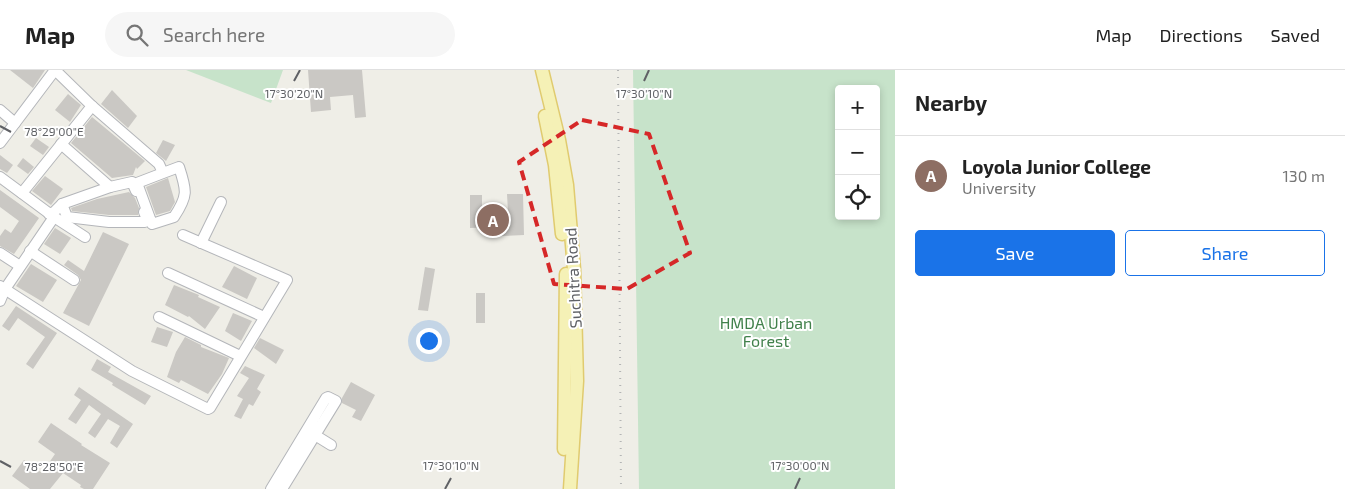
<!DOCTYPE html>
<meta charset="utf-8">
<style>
body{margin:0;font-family:"Exo 2",sans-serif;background:#f6f6f6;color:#222}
.controls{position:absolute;right:15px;top:15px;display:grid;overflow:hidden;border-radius:5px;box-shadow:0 2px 8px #0003}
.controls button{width:45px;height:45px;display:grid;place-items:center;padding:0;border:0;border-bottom:1px solid #e0e0e0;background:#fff;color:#222;font:25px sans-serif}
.you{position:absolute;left:428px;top:270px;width:18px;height:18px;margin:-12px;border:4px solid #fff;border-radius:50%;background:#1a73e8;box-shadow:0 0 0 8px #1a73e833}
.badge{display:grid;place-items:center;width:32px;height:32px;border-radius:50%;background:#1a73e8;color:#fff;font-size:16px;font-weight:700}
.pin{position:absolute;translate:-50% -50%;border:2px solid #fff;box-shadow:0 1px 5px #0006}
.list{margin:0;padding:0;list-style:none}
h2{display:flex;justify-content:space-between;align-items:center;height:65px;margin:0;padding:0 20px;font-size:21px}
h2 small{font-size:16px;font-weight:400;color:#767676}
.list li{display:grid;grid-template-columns:32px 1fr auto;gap:15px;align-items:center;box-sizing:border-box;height:80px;padding:0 20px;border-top:1px solid #e0e0e0}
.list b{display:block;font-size:19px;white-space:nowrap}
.list p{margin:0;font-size:16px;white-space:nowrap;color:#767676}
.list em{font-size:16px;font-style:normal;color:#767676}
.actions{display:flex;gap:10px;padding:15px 20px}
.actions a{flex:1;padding:11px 0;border:1px solid #1a73e8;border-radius:5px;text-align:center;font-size:18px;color:#1a73e8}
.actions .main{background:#1a73e8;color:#fff}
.icon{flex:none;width:28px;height:28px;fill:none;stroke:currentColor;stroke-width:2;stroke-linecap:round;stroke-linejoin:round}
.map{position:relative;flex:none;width:895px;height:419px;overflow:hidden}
header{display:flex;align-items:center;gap:30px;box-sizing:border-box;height:70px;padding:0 25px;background:#fff;border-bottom:1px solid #e0e0e0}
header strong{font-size:24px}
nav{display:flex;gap:28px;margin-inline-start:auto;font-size:18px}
.search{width:350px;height:45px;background:#f6f6f6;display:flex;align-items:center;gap:12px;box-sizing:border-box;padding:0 18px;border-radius:28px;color:#767676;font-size:19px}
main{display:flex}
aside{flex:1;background:#fff}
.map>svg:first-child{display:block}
.green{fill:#c7e3ca;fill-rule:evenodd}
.building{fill:#cac8c4}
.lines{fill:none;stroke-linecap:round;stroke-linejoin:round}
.minor-casing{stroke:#b4b6ba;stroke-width:12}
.major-casing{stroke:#e0cb6f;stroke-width:15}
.minor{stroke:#fff;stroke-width:10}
.major{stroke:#f5f1b6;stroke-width:12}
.rail{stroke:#b4b5b5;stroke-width:2;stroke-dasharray:1 6;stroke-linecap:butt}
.marked{fill:none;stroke:#d62828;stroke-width:4;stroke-dasharray:10 6;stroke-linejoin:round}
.ticks{fill:none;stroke:#5f6165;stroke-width:2}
.labels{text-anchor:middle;stroke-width:4;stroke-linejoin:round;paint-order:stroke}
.street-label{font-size:16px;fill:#5f6165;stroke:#fff}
.park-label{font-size:16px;fill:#41814b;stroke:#fff}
.ticks-label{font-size:12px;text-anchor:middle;fill:#5f6165;stroke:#fff;stroke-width:4;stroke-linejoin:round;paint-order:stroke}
</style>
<header>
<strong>Map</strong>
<div class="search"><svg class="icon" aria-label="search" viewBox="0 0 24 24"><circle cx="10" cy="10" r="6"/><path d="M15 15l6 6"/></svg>Search here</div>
<nav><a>Map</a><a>Directions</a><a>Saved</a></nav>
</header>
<main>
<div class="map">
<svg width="895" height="419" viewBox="0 0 895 419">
<rect width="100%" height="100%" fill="#efeee7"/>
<!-- green -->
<g class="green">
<path d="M186 0H283L271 33Z"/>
<path d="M633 0H895V419H639ZM839 19H876V146H839Z"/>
</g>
<!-- building -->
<g class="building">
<path d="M10 0H45L33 18Z"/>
<path d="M308 0H362L366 47 355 48 353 25 330 27 331 40 311 42Z"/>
<path d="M112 20 137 46 128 58 101 34Z"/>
<path d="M68 24 81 35 70 52 55 40Z"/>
<path d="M92 47 145 91 137 99 136 97 133 105 112 108 71 73Z"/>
<path d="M36 68 49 77 43 85 30 76Z"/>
<path d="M163 70 175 75 166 91 156 83Z"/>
<path d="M0 85 13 95 7 103 0 99Z"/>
<path d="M23 88 34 97 28 104 17 96Z"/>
<path d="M45 106 63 119 51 135 32 121Z"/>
<path d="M168 108 175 132 170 141 156 145 146 117Z"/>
<path d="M0 120 39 148 14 184 0 176V166L5 159 11 163 19 151 0 137Z"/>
<path d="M129 122 135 128 139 138 138 145H109L72 141 71 138 97 129Z"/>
<path d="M507 124H523L524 165 502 166V157L470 158V125H482V136H485V143L508 142Z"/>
<path d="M55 158 71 168 60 184 44 174Z"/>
<path d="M103 162 129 174 89 256 63 243 81 210 78 205 64 195 68 190 84 201Z"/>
<path d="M31 194 57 210 43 232 16 216Z"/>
<path d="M234 196 257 208 247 229 222 217Z"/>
<path d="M425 197 435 199 428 241 418 240Z"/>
<path d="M174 215 199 225 198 227 220 237 205 259 189 246 188 247 165 235Z"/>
<rect x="476" y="223" width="9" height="30"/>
<path d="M16 236 57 263 33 299 26 294 45 267 18 248 9 261 2 256Z"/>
<path d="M233 243 252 251 241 271 225 261Z"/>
<path d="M157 257 173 262 167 277 151 272Z"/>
<path d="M185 267 201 275V277L229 288 222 304 208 324 181 310 179 313 167 307 176 282Z"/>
<path d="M260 268 284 280 276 294 254 278Z"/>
<path d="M97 289 111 297 108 302 151 326 145 335 112 315 113 313 91 300Z"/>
<path d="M245 296 265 305 257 319 261 322 253 336 249 334 241 349 234 346 243 329 237 326 249 308 240 303Z"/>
<path d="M351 312 375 325 361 351 352 347 356 340 342 333V328Z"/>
<path d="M79 317 133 354 117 378 110 373 120 356 108 349 95 368 88 363 101 344 89 335 76 354 68 349 81 330 74 325Z"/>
<path d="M51 353 82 374 81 375 110 393 93 419H84L80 417 81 415 63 403 50 419H30L12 406 24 390 42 403 55 384 38 372Z"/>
</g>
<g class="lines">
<defs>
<g id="minor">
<path d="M55 0 92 36 159 94 163 103 137 113 152 154 174 147C188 126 187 121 179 97L163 103"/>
<path d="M0 40 15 53"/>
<path d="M0 73 55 0"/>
<path d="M61 74 110 117"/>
<path d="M0 107 54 147 85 167"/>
<path d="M22 123 92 36"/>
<path d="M62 134 67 147 109 152H145L147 149 144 142"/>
<path d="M49 144 54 142 62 134 110 117 132 112 136 121"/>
<path d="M201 173 221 132"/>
<path d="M30 181 74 210"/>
<path d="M0 183 20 196"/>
<path d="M168 203 264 247"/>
<path d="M0 216 132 301 208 339 210 338 287 210 183 165"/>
<path d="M0 231 5 219 54 147"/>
<path d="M159 247 240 286"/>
<path d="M310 362 331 375"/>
<path d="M271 419 326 328 328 327 336 331 282 419"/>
</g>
<g id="major">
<path d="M542 0 559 70 567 115 574 199 577 311 570 419"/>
<path d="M545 46 555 95 562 164"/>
<path d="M564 379 566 204"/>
</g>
</defs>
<!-- minor casing -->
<use href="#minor" class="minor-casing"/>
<!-- major casing -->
<use href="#major" class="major-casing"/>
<!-- minor -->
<use href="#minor" class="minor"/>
<!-- major -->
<use href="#major" class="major"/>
<!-- rail -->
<path class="rail" d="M618 0 621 419"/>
</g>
<!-- marked area -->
<path class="marked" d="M582 50 649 64 690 183 627 219 554 214 519 92Z"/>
<!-- ticks -->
<path class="ticks" d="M294 11 300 0M644 11 649 0M0 56 11 62M0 391 11 397M445 419 451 408M795 419 800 408"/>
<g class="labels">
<!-- street labels -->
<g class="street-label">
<text transform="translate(573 208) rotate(-93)" y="6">Suchitra Road</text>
</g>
<!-- park labels -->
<g class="park-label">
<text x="766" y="259">HMDA Urban<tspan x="766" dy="18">Forest</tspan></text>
</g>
</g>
<g class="ticks-label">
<text x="294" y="28">17°30'20"N</text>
<text x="644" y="28">17°30'10"N</text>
<text x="54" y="66">78°29'00"E</text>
<text x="451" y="400">17°30'10"N</text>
<text x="800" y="400">17°30'00"N</text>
<text x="54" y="401">78°28'50"E</text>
</g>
</svg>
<div class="controls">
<button>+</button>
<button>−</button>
<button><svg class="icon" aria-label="locate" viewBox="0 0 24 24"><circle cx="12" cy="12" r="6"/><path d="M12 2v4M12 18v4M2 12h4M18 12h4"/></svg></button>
</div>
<div class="you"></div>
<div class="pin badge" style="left:493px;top:150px;background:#8d6e63">A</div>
</div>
<aside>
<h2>Nearby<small></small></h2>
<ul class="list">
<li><span class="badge" style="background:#8d6e63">A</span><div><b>Loyola Junior College</b><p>University</p></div><em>130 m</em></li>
</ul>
<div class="actions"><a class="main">Save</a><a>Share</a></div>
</aside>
</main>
